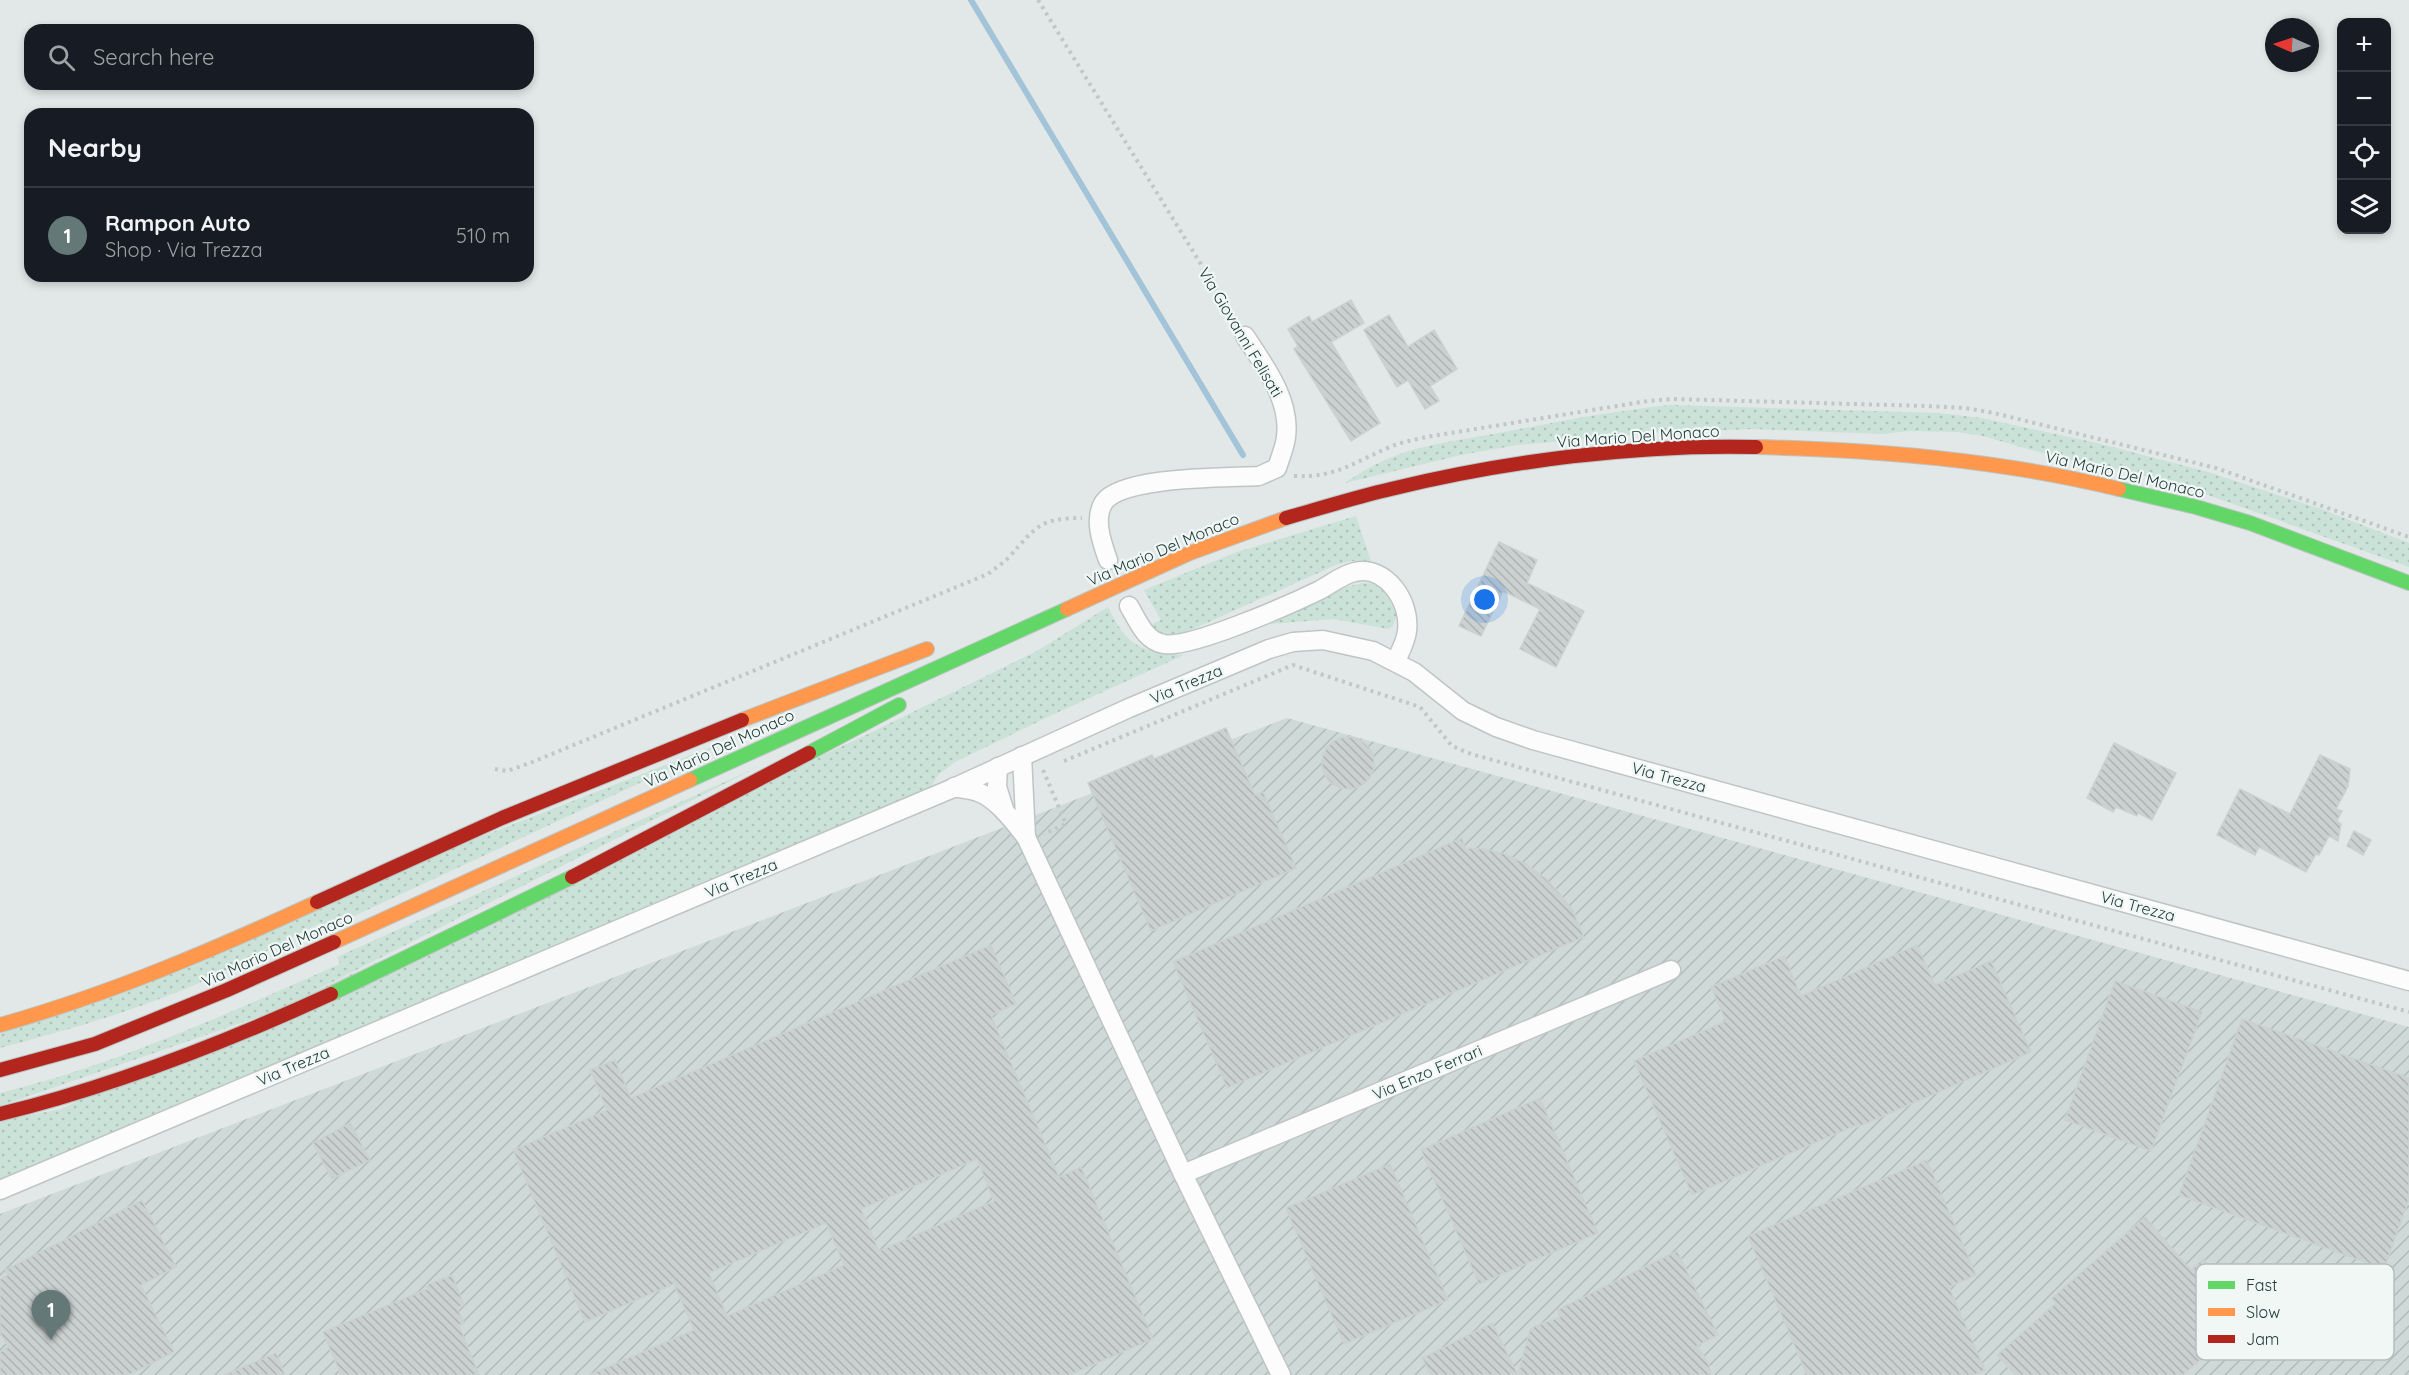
<!DOCTYPE html>
<meta charset="utf-8">
<style>
body{margin:0;font-family:Quicksand,sans-serif;background:#20242c;color:#f1f3f6}
.controls{position:absolute;right:18px;top:18px;display:grid;overflow:hidden;border-radius:12px;box-shadow:0 3px 9px #0003}
.controls button{width:54px;height:54px;display:grid;place-items:center;padding:0;border:0;border-bottom:2px solid #363941;background:#171b24;color:#f1f3f6;font:30px sans-serif}
.compass{position:absolute;left:2265px;top:18px;width:54px;height:54px;border-radius:50%;background:#171b24;box-shadow:0 3px 9px #0003;rotate:273deg}
.you{position:absolute;left:1485px;top:600px;width:21px;height:21px;margin:-15px;border:4px solid #fff;border-radius:50%;background:#1a73e8;box-shadow:0 0 0 9px #1a73e833}
.badge{display:grid;place-items:center;width:39px;height:39px;border-radius:50%;background:#647877;color:#fff;font-size:20px;font-weight:700}
.pin{position:absolute;translate:-50% -50px;filter:drop-shadow(0 2px 3px #0008)}
.pin::after{content:'';position:absolute;top:32px;width:21px;height:18px;background:inherit;clip-path:polygon(0 0,100% 0,50% 100%)}
.list{margin:0;padding:0;list-style:none}
h2{display:flex;justify-content:space-between;align-items:center;height:78px;margin:0;padding:0 24px;font-size:26px}
h2 small{font-size:20px;font-weight:400;color:#9ea1a6}
.list li{display:grid;grid-template-columns:39px 1fr auto;gap:18px;align-items:center;box-sizing:border-box;height:96px;padding:0 24px;border-top:2px solid #363941}
.list b{display:block;font-size:22px;white-space:nowrap}
.list p{margin:0;font-size:20px;white-space:nowrap;color:#9ea1a6}
.list em{font-size:20px;font-style:normal;color:#9ea1a6}
.icon{flex:none;width:33px;height:33px;fill:none;stroke:currentColor;stroke-width:2;stroke-linecap:round;stroke-linejoin:round}
.map{position:relative;flex:none;width:2409px;height:1375px;overflow:hidden}
.search{position:absolute;background:#171b24;box-shadow:0 3px 9px #0003;left:24px;top:24px;width:510px;height:66px;display:flex;align-items:center;gap:15px;box-sizing:border-box;padding:0 21px;border-radius:18px;color:#9ea1a6;font-size:22px}
.panel{position:absolute;background:#171b24;box-shadow:0 3px 9px #0003;left:24px;top:108px;width:510px;height:174px;border-radius:18px}
.map>svg:first-child{display:block}
.industrial{fill:url(#industrial-furrows)}
.grass{fill:url(#grass-dots)}
.lines{fill:none;stroke-linecap:round;stroke-linejoin:round}
.stream{stroke:#a2c3d8;stroke-width:6}
.building{fill:url(#building-back-hatch);stroke:#cbd1d0;stroke-width:1.5;fill-rule:evenodd}
.street-casing{stroke:#bfc5c4;stroke-width:21}
.fast-casing{stroke:#bbc5c4;stroke-width:16}
.slow-casing{stroke:#bbc5c4;stroke-width:16}
.jam-casing{stroke:#bbc5c4;stroke-width:16}
.path{stroke:#bfc8c7;stroke-width:4;stroke-dasharray:3 4.5;stroke-linecap:butt}
.street{stroke:#fbfcfb;stroke-width:18}
.fast{stroke:#63d668;stroke-width:14}
.slow{stroke:#ff974d;stroke-width:14}
.jam{stroke:#b3261e;stroke-width:14}
.labels{text-anchor:middle;stroke-width:4.5;stroke-linejoin:round;paint-order:stroke}
.street-label{font-size:16px;fill:#203b3a;stroke:#f0f7f5}
.key{fill:#f0f7f5;stroke:#b2bfbd;stroke-width:1.5}
.key-label{font-size:16px;fill:#203b3a}
</style>
<div class="map">
<svg width="2409" height="1375" viewBox="0 0 2409 1375">
<defs>
<pattern id="industrial-furrows" width="10" height="10" patternUnits="userSpaceOnUse" patternTransform="scale(1.5)"><rect width="10" height="10" fill="#cfdad8"/><path d="M-1 1l2-2M0 10L10 0M9 11l2-2" fill="none" stroke="#b1bcba"/></pattern>
<pattern id="grass-dots" width="8" height="8" patternUnits="userSpaceOnUse" patternTransform="scale(1.5)"><rect width="8" height="8" fill="#cae2d7"/><path d="M2 2h.1M6 6h.1" fill="none" stroke="#adc3b9" stroke-width="1.8" stroke-linecap="round"/></pattern>
<pattern id="building-back-hatch" width="6" height="6" patternUnits="userSpaceOnUse" patternTransform="scale(1.5)"><rect width="6" height="6" fill="#cbd1d0"/><path d="M-1 5l2 2M0 0l6 6M5-1l2 2" fill="none" stroke="#aeb4b3"/></pattern>
</defs>
<rect width="100%" height="100%" fill="#e2e8e7"/>
<!-- industrial -->
<path class="industrial" d="M1287 718 2409 1027V1375H0V1214Z"/>
<!-- grass -->
<g class="grass">
<path d="M1670 405 1939 413 1981 418 2097 443 2208 472 2321 509 2409 543V567L2211 496 2133 472 2056 457 1983 436 1957 432 1909 431 1883 434 1754 429 1663 432 1517 445 1461 455 1345 483C1397 446 1439 444 1499 433 1556 422 1613 411 1670 405Z"/>
<path d="M1356 516 1371 561H1352L1338 564 1182 634C1167 637 1159 634 1146 627L1161 620 1144 590 1237 552Z"/>
<path d="M1362 583 1380 584 1391 596 1398 612 1393 626 1388 629 1334 619 1269 624 1346 587Z"/>
<path d="M1108 607C1127 647 1141 652 1184 655L1052 715 955 762 938 775 931 788 0 1182V1121L61 1109 866 735 1035 652Z"/>
<path d="M745 734 324 930 320 923C289 939 258 956 226 971 153 1005 77 1028 0 1048V1034L437 854Z"/>
<path d="M760 766 273 1012 0 1106V1093C119 1064 228 1013 340 964L337 957Z"/>
</g>
<g class="lines">
<!-- stream -->
<path class="stream" d="M971 0 1243 455"/>
</g>
<!-- building -->
<g class="building">
<path d="M1351 300 1364 323 1331 342 1380 423 1351 441 1294 349 1298 346 1288 329 1309 316 1312 322Z"/>
<path d="M1389 315 1408 347 1434 330 1457 369 1430 386 1439 401 1425 409 1408 380 1397 387 1364 330Z"/>
<path d="M1499 542 1537 560 1527 583 1584 611 1556 667 1520 649 1540 609 1503 591 1481 636 1459 626Z"/>
<path d="M1226 728 1255 795 1263 792 1296 868 1151 931 1088 783 1152 755 1154 759Z"/>
<circle cx="1348" cy="763" r="26"/>
<path d="M2114 743 2176 773 2152 820 2138 813 2137 816 2116 807 2113 812 2087 798Z"/>
<path d="M2320 755 2350 769 2348 786 2336 809 2342 811 2337 821 2341 824 2338 841 2329 836 2319 855 2316 854 2306 872 2259 847 2255 855 2217 835 2240 789 2290 814Z"/>
<path d="M2354 831 2371 840 2363 855 2347 846Z"/>
<path d="M1462 838 1465 848 1484 849 1505 854 1526 864 1545 878 1560 894 1573 911 1584 937 1227 1088 1173 962Z"/>
<path d="M991 945 1016 1004 991 1015 1059 1177 1081 1167 1153 1339 1069 1375H589L694 1330 674 1284 585 1322 513 1150 607 1110 590 1070 615 1060 631 1098ZM977 1159 994 1201 879 1251 861 1209ZM826 1223 844 1265 727 1316 709 1273Z"/>
<path d="M1917 945 1935 985 1991 961 2031 1052 1858 1127 1857 1125 1692 1195 1634 1061 1726 1021 1711 987 1784 956 1801 996Z"/>
<path d="M2115 981 2202 1012 2151 1151 2065 1120Z"/>
<path d="M2242 1019 2409 1078V1199L2384 1269 2179 1195Z"/>
<path d="M1540 1098 1598 1233 1479 1284 1421 1150Z"/>
<path d="M350 1123 370 1160 332 1179 313 1143Z"/>
<path d="M1927 1160 1976 1275 1949 1287 1985 1370 1974 1375H1807L1748 1236Z"/>
<path d="M1390 1164 1448 1300 1344 1344 1286 1208Z"/>
<path d="M142 1200 176 1267 141 1285 174 1352 129 1375H0V1352L8 1347 0 1332V1279L8 1275 5 1270Z"/>
<path d="M2145 1217 2191 1270 2203 1259 2252 1314 2183 1375H2015L1997 1355 2056 1303 2052 1298Z"/>
<path d="M1677 1251 1718 1335 1697 1346 1708 1362 1711 1375H1431L1422 1358 1492 1323 1518 1375 1530 1330 1535 1326 1560 1317 1557 1310Z"/>
<path d="M452 1275 464 1305 457 1308 464 1323 459 1325 479 1375H341L323 1332 427 1289 426 1285Z"/>
<path d="M276 1353 285 1375H224Z"/>
</g>
<g class="lines">
<defs>
<g id="street">
<path d="M1108 560C1102 543 1093 519 1104 502 1123 476 1226 478 1259 476L1277 468C1280 458 1285 447 1286 437 1291 400 1264 365 1245 336"/>
<path d="M1129 606C1138 621 1145 641 1164 644 1190 649 1291 604 1318 591 1330 585 1343 574 1355 572 1386 565 1411 602 1407 631 1406 641 1400 652 1396 661"/>
<path d="M1022 756 1026 837"/>
<path d="M998 767 997 787 1005 812"/>
<path d="M954 787C962 789 971 789 978 792 997 799 1013 821 1026 837L1183 1174 1281 1375"/>
<path d="M1183 1174 1671 970"/>
<path d="M0 1190 951 789 1129 708 1269 649 1293 642 1323 640 1373 651 1414 672 1463 711 1496 727 1533 740 2409 981"/>
</g>
<g id="fast">
<path d="M2119 489 2196 507 2250 523 2409 583"/>
<path d="M809 753 899 705"/>
<path d="M690 780 1067 609"/>
<path d="M331 994 572 877"/>
</g>
<g id="slow">
<path d="M1756 447C1878 450 2000 460 2119 489"/>
<path d="M1067 609 1190 553 1286 518"/>
<path d="M742 720 927 649"/>
<path d="M334 942 690 780"/>
<path d="M0 1025C110 994 213 950 317 902"/>
</g>
<g id="jam">
<path d="M1286 518C1321 508 1356 497 1391 489 1505 461 1638 444 1756 447"/>
<path d="M572 877 809 753"/>
<path d="M317 902 502 818 742 720"/>
<path d="M0 1070 95 1044 227 990 334 942"/>
<path d="M0 1114C115 1086 224 1043 331 994"/>
</g>
</defs>
<!-- street casing -->
<use href="#street" class="street-casing"/>
<!-- fast casing -->
<use href="#fast" class="fast-casing"/>
<!-- slow casing -->
<use href="#slow" class="slow-casing"/>
<!-- jam casing -->
<use href="#jam" class="jam-casing"/>
<!-- path -->
<g class="path">
<path d="M1038 0 1236 321"/>
<path d="M1294 476C1336 478 1354 462 1390 447 1401 442 1414 440 1426 437L1648 401 1673 399 1926 406 1965 408 1994 413 2216 468 2409 537"/>
<path d="M1064 761 1293 665 1420 707 1452 746 1471 754 2409 1012"/>
<path d="M495 769 507 771 530 763 988 574C995 568 1004 563 1010 556 1036 527 1040 518 1082 518"/>
<path d="M1043 770 1066 824 1044 834"/>
</g>
<!-- street -->
<use href="#street" class="street"/>
<!-- fast -->
<use href="#fast" class="fast"/>
<!-- slow -->
<use href="#slow" class="slow"/>
<!-- jam -->
<use href="#jam" class="jam"/>
</g>
<g class="labels">
<!-- street labels -->
<g class="street-label">
<text transform="translate(1241 332) rotate(59)" y="6">Via Giovanni Felisati</text>
<text transform="translate(1638 436) rotate(-4)" y="6">Via Mario Del Monaco</text>
<text transform="translate(2125 474) rotate(13)" y="6">Via Mario Del Monaco</text>
<text transform="translate(1163 549) rotate(-23)" y="6">Via Mario Del Monaco</text>
<text transform="translate(1186 684) rotate(-23)" y="6">Via Trezza</text>
<text transform="translate(719 748) rotate(-25)" y="6">Via Mario Del Monaco</text>
<text transform="translate(1669 777) rotate(15)" y="6">Via Trezza</text>
<text transform="translate(741 878) rotate(-23)" y="6">Via Trezza</text>
<text transform="translate(2138 906) rotate(15)" y="6">Via Trezza</text>
<text transform="translate(277 949) rotate(-24)" y="6">Via Mario Del Monaco</text>
<text transform="translate(293 1066) rotate(-23)" y="6">Via Trezza</text>
<text transform="translate(1427 1072) rotate(-23)" y="6">Via Enzo Ferrari</text>
</g>
</g>
<!-- legend -->
<rect x="2196" y="1264" width="198" height="96" rx="9" class="key"/>
<rect x="2208" y="1281" width="27" height="8" fill="#63d668"/>
<rect x="2208" y="1308" width="27" height="8" fill="#ff974d"/>
<rect x="2208" y="1335" width="27" height="8" fill="#b3261e"/>
<g class="key-label">
<text x="2246" y="1291">Fast</text>
<text x="2246" y="1318">Slow</text>
<text x="2246" y="1345">Jam</text>
</g>
</svg>
<div class="controls">
<button>+</button>
<button>−</button>
<button><svg class="icon" aria-label="locate" viewBox="0 0 24 24"><circle cx="12" cy="12" r="6"/><path d="M12 2v4M12 18v4M2 12h4M18 12h4"/></svg></button>
<button><svg class="icon" aria-label="layers" viewBox="0 0 24 24"><path d="M12 4l9 5-9 5-9-5zM3 14l9 5 9-5"/></svg></button>
</div>
<svg class="compass" viewBox="-18 -18 36 36"><path d="M0-13l5 13h-10z" fill="#e53935"/><path d="M0 13l5-13h-10z" fill="#9ea1a6"/></svg>
<div class="you"></div>
<div class="pin badge" style="left:51px;top:1340px">1</div>
<div class="search"><svg class="icon" aria-label="search" viewBox="0 0 24 24"><circle cx="10" cy="10" r="6"/><path d="M15 15l6 6"/></svg>Search here</div>
<section class="panel">
<h2>Nearby<small></small></h2>
<ul class="list">
<li><span class="badge">1</span><div><b>Rampon Auto</b><p>Shop · Via Trezza</p></div><em>510 m</em></li>
</ul>
</section>
</div>
